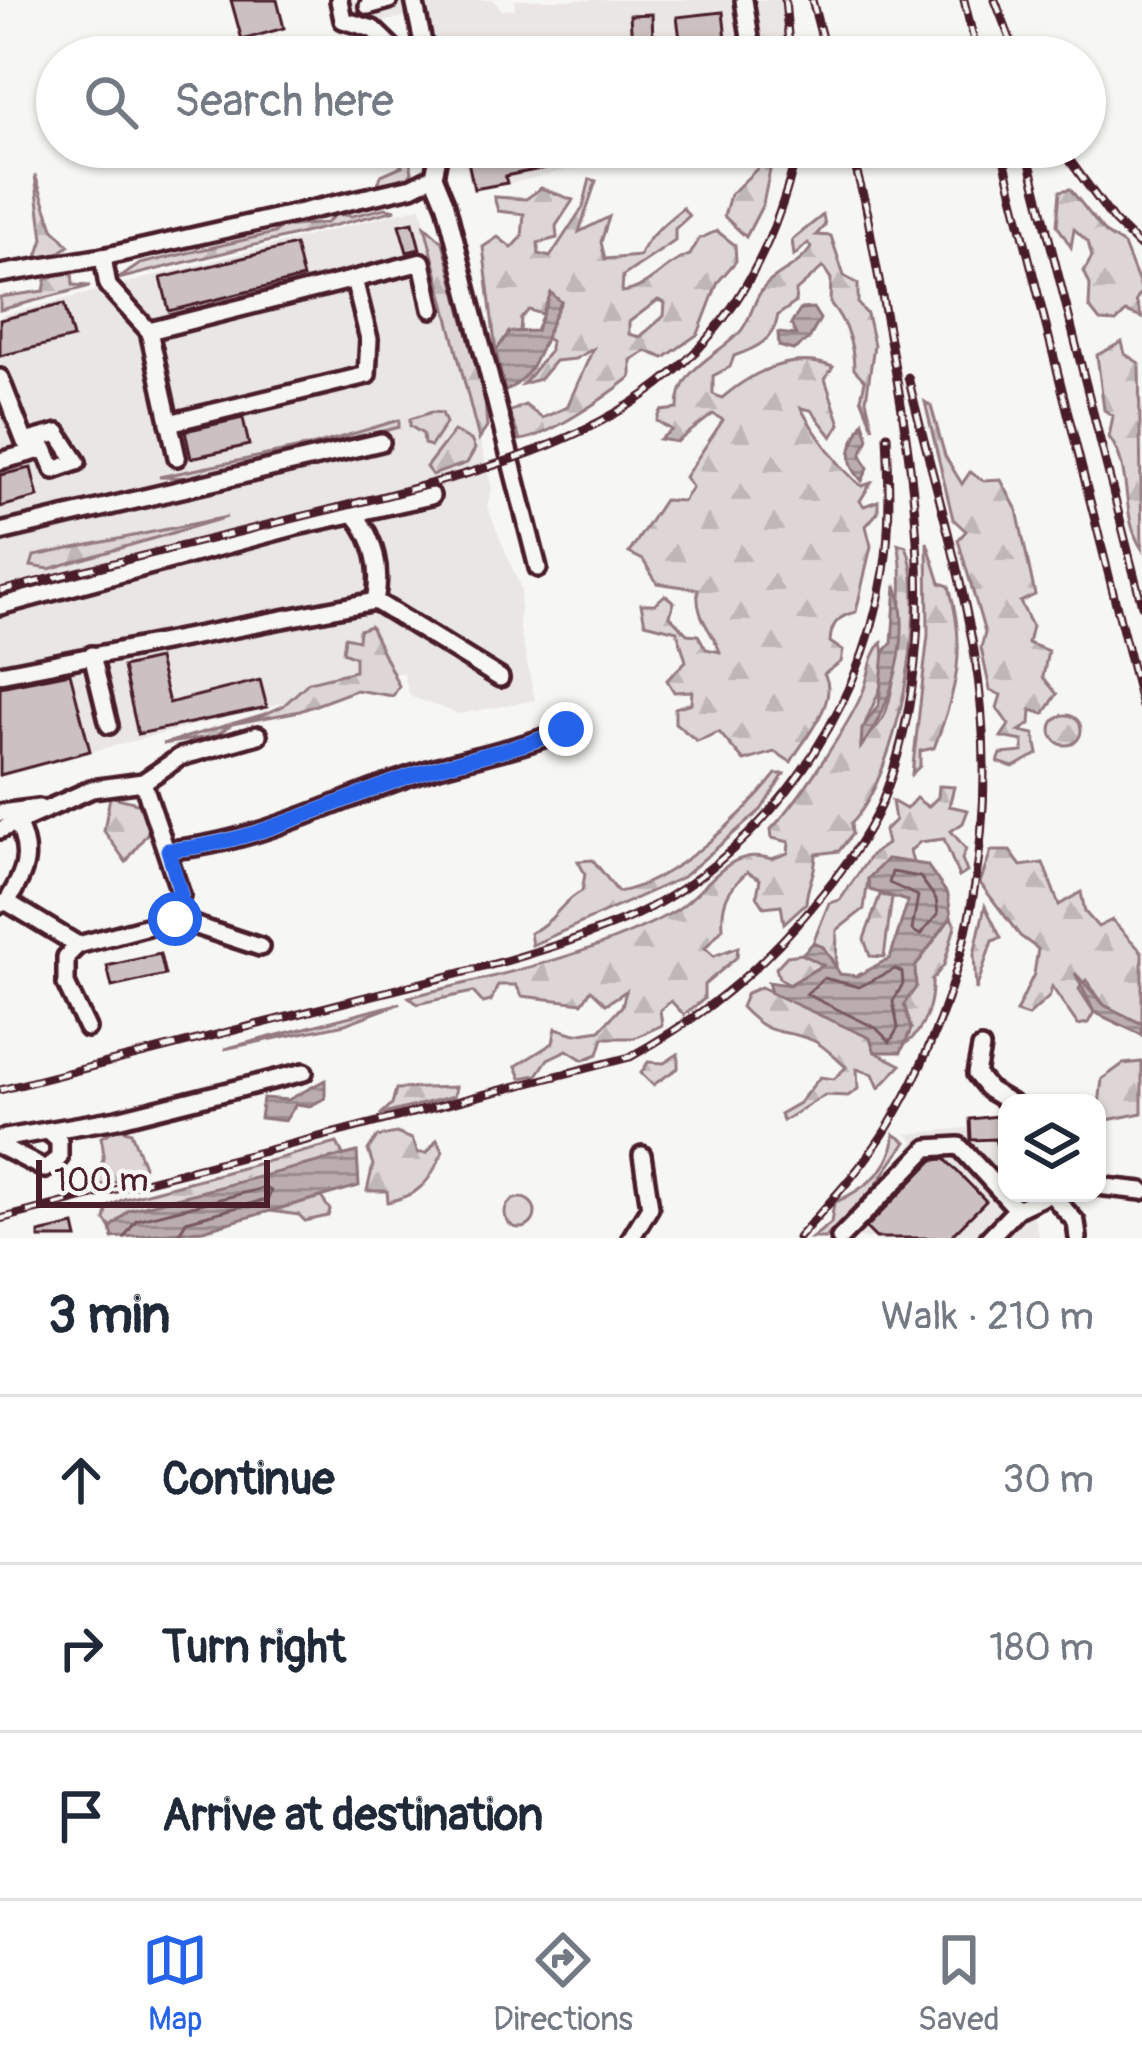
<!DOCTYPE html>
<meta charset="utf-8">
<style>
body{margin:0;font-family:Pangolin,sans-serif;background:#f6f6f7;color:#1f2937}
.controls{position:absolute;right:36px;bottom:36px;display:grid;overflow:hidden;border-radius:24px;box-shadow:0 3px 9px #0004}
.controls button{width:108px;height:108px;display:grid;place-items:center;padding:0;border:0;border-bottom:3px solid #e0e1e3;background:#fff;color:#1f2937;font:60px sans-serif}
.scale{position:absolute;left:36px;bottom:30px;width:234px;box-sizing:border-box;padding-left:12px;border:6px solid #4a1f2b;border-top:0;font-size:33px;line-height:42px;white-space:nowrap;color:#4a1f2b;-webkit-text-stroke:9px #f6f6f2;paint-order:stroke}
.stop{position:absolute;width:36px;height:36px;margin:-27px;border:9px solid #2563eb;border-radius:50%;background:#fff}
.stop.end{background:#2563eb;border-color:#fff;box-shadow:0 3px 12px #0008}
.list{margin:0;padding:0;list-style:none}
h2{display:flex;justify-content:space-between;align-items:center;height:156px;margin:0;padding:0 48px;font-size:51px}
h2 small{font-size:39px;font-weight:400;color:#747a83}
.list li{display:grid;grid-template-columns:78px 1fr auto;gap:36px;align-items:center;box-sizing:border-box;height:168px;padding:0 48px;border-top:3px solid #e0e1e3}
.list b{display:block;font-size:45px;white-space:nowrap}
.list em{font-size:39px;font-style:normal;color:#747a83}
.icon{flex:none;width:66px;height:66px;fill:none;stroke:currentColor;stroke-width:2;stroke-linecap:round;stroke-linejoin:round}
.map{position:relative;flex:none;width:1142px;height:1238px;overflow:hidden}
.search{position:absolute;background:#fff;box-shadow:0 3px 9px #0004;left:36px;right:36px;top:36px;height:132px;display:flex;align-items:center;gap:30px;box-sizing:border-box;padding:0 42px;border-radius:66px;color:#747a83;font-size:45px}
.sheet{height:660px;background:#fff}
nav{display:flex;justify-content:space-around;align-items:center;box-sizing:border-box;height:168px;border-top:3px solid #e0e1e3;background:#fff;font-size:33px;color:#747a83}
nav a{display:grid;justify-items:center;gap:6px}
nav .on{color:#2563eb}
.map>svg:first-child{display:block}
.built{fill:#e9e6e3}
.forest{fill:url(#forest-firs);stroke:#947a80;stroke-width:3;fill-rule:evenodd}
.water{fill:url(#water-rules);stroke:#8e747a;stroke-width:3}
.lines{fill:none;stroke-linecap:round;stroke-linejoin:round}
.shore{stroke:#77585f;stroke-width:3}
.building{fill:#ccc1c0;stroke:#4a1f2b;stroke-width:3}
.minor-casing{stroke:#4a1f2b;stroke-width:24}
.minor{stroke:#f6f6f2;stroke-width:15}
.rail-casing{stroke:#4a1f2b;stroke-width:9}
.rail{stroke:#f6f6f2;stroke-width:4.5;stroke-dasharray:14;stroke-linecap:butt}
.route{stroke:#2563eb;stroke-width:15}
</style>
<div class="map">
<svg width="1142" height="1238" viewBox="0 0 1142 1238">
<defs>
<pattern id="forest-firs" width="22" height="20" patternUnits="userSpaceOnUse" patternTransform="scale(3)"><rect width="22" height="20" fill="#ddd6d5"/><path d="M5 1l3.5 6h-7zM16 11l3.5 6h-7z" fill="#bfb7b7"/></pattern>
<pattern id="water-rules" width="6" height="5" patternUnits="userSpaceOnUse" patternTransform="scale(3)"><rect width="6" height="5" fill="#bbadae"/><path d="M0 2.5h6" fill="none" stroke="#9a8c8e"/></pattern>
</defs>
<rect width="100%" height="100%" fill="#f6f6f2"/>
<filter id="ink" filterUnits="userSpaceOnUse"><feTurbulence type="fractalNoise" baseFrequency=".00833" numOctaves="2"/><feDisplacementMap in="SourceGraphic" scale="24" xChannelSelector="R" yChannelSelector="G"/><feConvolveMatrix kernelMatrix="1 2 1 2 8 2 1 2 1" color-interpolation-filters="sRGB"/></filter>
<g filter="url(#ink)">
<!-- built -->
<g class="built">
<path d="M348 0H493L502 10 515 9V0H780L785 57H439L427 11 358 28Z"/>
<path d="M461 147H668L472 192Z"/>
<path d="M421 207 492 488 487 507 521 589 519 626 535 700 459 714 410 696 403 672 0 775V316Z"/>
<path d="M1007 1124V1193H1027L1039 1238H834L890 1180 914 1141 907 1134Z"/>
</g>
<!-- forest -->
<g class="forest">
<path d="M393 147H407L412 172 406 180 378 184 381 175 402 166Z"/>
<path d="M762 164 770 170 763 204 746 237 724 216 730 195Z"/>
<path d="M35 175 53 228 69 246 51 258 37 257 43 239Z"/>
<path d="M590 179 596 181 579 232 609 217 601 242 605 259 640 256C643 240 669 219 683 208L689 216 675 229V241L623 276 622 292C650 289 664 263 690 255L699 239 717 231 735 245 736 261 718 282 698 334 664 358 646 351 631 360V377C607 396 549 437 520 440L509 412 525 405 542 418 567 407 593 349 575 359 555 361 540 379 523 384 550 351V341L542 336 561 302 551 293 542 314 529 310 521 318 520 332 509 333 496 351 483 247 498 237 512 248 522 237 524 214 498 211 494 197 526 199 541 188 573 200 556 226 557 238 538 243 539 254 550 257 583 207ZM658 300 665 303 664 316 640 337 629 334V322Z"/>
<path d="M1070 189 1105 233 1124 245 1142 291 1136 301 1142 318 1126 312 1116 322 1100 321 1089 307 1090 285 1084 271 1092 257 1088 242 1074 229 1071 247 1057 225 1060 191Z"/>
<path d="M385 208 396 210 118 279 140 264 274 233 281 227 326 223 336 214 352 216Z"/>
<path d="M823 215 825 225 816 235 831 236 844 276 858 284V304L867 314 874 345 866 400 873 428 861 398 865 381 854 369C854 345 845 320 830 303L831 279 823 267 796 291 795 303 778 315C774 340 757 348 734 356L730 367 713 376V394L722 398C755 370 793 352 833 367L825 379 840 424 832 437 811 410 801 408C811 428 843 473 862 486L871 483 860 501 864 506 878 501V512L866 526 871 546 856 612C838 616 831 624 830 642L843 651 841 662 824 674C840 701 804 738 791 762L775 752 744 761 719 732 697 741 675 723V708L691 703 692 691 674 692 667 680 686 661 677 631 645 623 641 604H655L665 595 674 602 670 616 687 634 698 635 706 649 720 652C712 629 695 619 698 589L657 583 643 560 629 553 664 500 683 501 692 487 685 477 723 420 713 414 677 442 660 439 672 430 657 421 661 411 678 409C677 369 716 357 740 332 752 319 753 297 768 283 784 270 799 265 811 248L808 243 794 256 792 240Z"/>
<path d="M425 226 443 242 485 400 487 427 479 439Z"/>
<path d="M64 271H72L73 285 90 286 0 310V297L44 291 46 280Z"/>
<path d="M1122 342 1125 354 1139 363 1142 549C1119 514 1134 470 1109 437L1113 416 1104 410 1097 355Z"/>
<path d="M925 402 931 406 945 456 962 484 970 472 984 481 1001 480 1017 510 1035 595 1020 602 1032 626 1028 643 1048 651 1043 677 1057 694 1044 714 1031 710 1030 724 1019 731 1034 734 1038 754 1013 767 998 762 1001 754 1023 752V741L1001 737 1009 725 997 708 1001 695 990 690 981 648 985 633 958 540 966 531 953 519Z"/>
<path d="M432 412 442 413 446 423 431 446 424 444 423 434 410 426V419Z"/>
<path d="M399 420V427L205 478 159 477 315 445Z"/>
<path d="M454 431 471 440 475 449 467 463 432 475 426 467Z"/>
<path d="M227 517 49 569 31 566 34 556Z"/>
<path d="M927 542 940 583 949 586C967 650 957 689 934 748L920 751V766L912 774 928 635Z"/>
<path d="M898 544 906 546C930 605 896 780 851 823L852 834 839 851 816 854C816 873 807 884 806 903L784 923 781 905 764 907 757 896 760 879 747 872C728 889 721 902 723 928L705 948 714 956 738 947 737 957 704 985V999L684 1015 671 1001 660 1010 662 1025 634 1038H603L598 1054 583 1060 567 1050 548 1059 537 1075 521 1078 516 1066 553 1043 556 1028 575 1034 600 1030 622 1006 626 991 606 1004 591 990 582 1003 522 996 516 985H498L491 1001 483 1003 473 992 417 1004 409 997C498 975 591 957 673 912 707 893 726 844 772 859L788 853 789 842 772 838 771 829C795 806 848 726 862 694 871 673 868 659 882 642 893 692 864 705 861 744 869 736 881 724 885 714 898 681 906 573 898 544Z"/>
<path d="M370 626 399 686 393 696 356 690 300 711 232 724 215 736 163 744 265 714 283 706 309 682 355 671V657L343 652 345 637 358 640 359 630Z"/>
<circle cx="1066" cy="730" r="15"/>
<path d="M776 774H784L761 810 683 877 532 945 530 933C555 922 560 902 582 891L585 874 578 861 593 860 618 892C672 883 743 816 776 774Z"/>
<path d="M939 786 954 787 949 806 968 810 963 823 951 831 966 849 962 859 967 872 959 877 944 839 920 842 910 851 913 863 887 859 868 879 864 909 837 930 836 966 823 947 813 943 829 903 840 900 871 855 887 844 884 831 895 820 892 801 906 809 916 798 928 807 938 797Z"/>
<path d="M110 796 141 804 149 831 126 862 104 831Z"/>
<path d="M991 851H1010L1021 866 1043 863 1059 905 1081 892 1085 912 1098 927 1112 920 1142 952V1024L1104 1005 1086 980 1079 989 1094 1012 1088 1023 1078 1025 1052 987 1049 997 1028 1016 1016 1012 1034 974 1038 949 1020 936 980 883Z"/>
<path d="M880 895 892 897 884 957 870 956 864 939Z"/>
<path d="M985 906 1001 938 992 941 976 990 974 954Z"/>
<path d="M951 917 955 926 944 965 932 980C933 1003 925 1031 905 1044L911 1029 904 1004 916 987 914 968Z"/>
<path d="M802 954 824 964 789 985 779 978 776 968 787 956Z"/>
<path d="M761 987 870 1038 875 1052 901 1065 879 1088 873 1074 857 1069 858 1089 848 1096 825 1095 783 1121 780 1114 799 1103 820 1077 834 1079 846 1067C836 1059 825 1046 814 1041 782 1027 772 1040 741 1007L747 993Z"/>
<path d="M401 1003 345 1024 224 1049Z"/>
<path d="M678 1054V1068L653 1085 641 1073 648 1062 664 1063Z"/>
<path d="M1142 1062V1113L1097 1122 1102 1079 1123 1064Z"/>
<path d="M456 1087 454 1096 380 1115 392 1104 396 1089Z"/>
<path d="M119 1128 131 1132 144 1166 139 1176 93 1187 86 1183C104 1170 106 1157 101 1137Z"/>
<path d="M396 1133 412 1139 418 1153H427L437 1140 443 1151C430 1182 421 1194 388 1202L387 1191H367L373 1165 368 1150 377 1137Z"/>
<path d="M894 1134 906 1142 868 1196 825 1238H812L831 1223 834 1203C864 1189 894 1169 894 1134Z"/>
<path d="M337 1143 344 1156 129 1210 111 1228 105 1220 108 1207 124 1199Z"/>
<path d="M321 1197 330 1210 328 1216 305 1221 299 1215 270 1211Z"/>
<circle cx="520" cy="1213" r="15"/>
</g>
<!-- water -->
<g class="water">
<path d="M551 293 561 302C543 333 540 376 505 391L496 351 509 332 536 331Z"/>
<path d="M813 308 820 319 809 339 793 350 779 346 778 333 796 335 791 324 801 309Z"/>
<path d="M863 422 868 438 861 455 868 468 862 481C842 460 851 445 863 422Z"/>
<path d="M896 585C913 637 892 705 861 747L862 729 879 704 884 652 892 643Z"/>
<path d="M887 859 927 865 948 895 951 917 915 967 916 987 904 1004 911 1029 901 1052H875L870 1038 771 993 768 982 789 985 823 965 802 954 813 943 823 947 840 974 857 976 890 958 908 901 870 890 868 879Z"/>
<path d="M1075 973 1104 1005 1142 1024V1035L1094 1012Z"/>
<path d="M325 1080V1098L310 1106 296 1104 285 1121 260 1118 263 1098 288 1100Z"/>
<path d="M357 1152 359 1186 203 1230 113 1238 111 1228 129 1210Z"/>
</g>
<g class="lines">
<!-- shore -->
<g class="shore">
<path d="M892 872 920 877 936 899 938 914 920 935 912 930 918 896 889 883Z"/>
<path d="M895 969 902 972 903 984 893 1001 898 1028 890 1042 876 1028 806 994 824 978 859 987Z"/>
<path d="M124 1238 136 1220 264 1188 271 1191 268 1199 186 1221 177 1238"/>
</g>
</g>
<!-- building -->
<g class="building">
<path d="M231 0H277L284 28 242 40Z"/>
<path d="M723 12 726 40 715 42 717 57H633L630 15 652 14 653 40 680 39 677 17Z"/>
<path d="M554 35 556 57H499L498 40Z"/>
<path d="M465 147H495L496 152 563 147 566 164 505 176 507 183 474 189Z"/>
<path d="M413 222 420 249 407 252 399 225Z"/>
<path d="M295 245 303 278 169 311 161 278Z"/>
<path d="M64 304 73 338 0 356V320Z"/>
<path d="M243 418 249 445 191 458 185 431Z"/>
<path d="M31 468 38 497 0 507V475Z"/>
<path d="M158 659 169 703 260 680 267 707 138 734 123 667Z"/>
<path d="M70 673 90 751 0 775V687Z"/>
<path d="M160 954 165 975 112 987 107 966Z"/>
<path d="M1007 1115V1169H1003L995 1139 971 1140 970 1119Z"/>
<path d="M945 1159 986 1201 949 1238H876L866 1228 933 1160Z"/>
<path d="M74 1225 77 1238H39V1233Z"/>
</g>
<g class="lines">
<defs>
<g id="minor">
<path d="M339 0 343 20 373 29 402 57"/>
<path d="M414 0 426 57"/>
<path d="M744 0 753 57"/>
<path d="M368 6 389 0"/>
<path d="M434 176 446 205 538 568"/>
<path d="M103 257 108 286 149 331 177 457"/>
<path d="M0 274 103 257 412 187 434 176 440 147"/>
<path d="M149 331 422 262 432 309"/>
<path d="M0 378 25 442 58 433 77 462 54 470 45 449 0 461"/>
<path d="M169 423 367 375 369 339 355 283"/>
<path d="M0 532 381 442"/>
<path d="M375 601 500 678"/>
<path d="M0 606 297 526 431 496"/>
<path d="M92 655 109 725"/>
<path d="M0 674 375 601C382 571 375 539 355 515"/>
<path d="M0 813 39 808"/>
<path d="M0 830 92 789 143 782 180 757 258 735"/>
<path d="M168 850C254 844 335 801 416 774 466 757 518 750 567 729"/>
<path d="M7 902C24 874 33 856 18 825"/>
<path d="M0 904 7 902 78 945 175 919 181 895 143 782"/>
<path d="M175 919 260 947"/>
<path d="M78 945 66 957V984L87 1028"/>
<path d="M981 1048 976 1074 989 1090 1011 1103"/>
<path d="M0 1139 117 1119 304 1072"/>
<path d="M0 1146 45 1169 59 1158V1141L48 1131"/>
<path d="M1097 1186 1142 1191"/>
<path d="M1050 1193 1076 1222 1078 1238"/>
<path d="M1017 1209 1051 1193"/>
<path d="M631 1238 650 1207 642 1155"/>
<path d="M840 1238 928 1148 959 1146 1017 1209 989 1238"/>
</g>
</defs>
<!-- minor casing -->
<use href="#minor" class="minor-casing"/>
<!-- minor -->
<use href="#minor" class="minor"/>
<defs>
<g id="rail">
<path d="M785 0 790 57"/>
<path d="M812 0 827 57"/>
<path d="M964 0 978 57"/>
<path d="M995 0 1017 57"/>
<path d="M850 147 868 214"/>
<path d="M1001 147 1142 707"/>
<path d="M1026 147 1142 606"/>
<path d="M1060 147 1114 221 1142 248"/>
<path d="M0 591C109 564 219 537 328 510 560 453 739 410 798 147"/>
<path d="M0 1090C120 1059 241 1029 361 998 449 976 538 956 622 921 760 862 861 717 884 571 891 526 889 480 887 435"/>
<path d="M0 1219 630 1057C702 1017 758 972 811 908 837 877 866 840 882 802 958 612 897 395 865 201"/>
<path d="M798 1238C830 1202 864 1166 889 1125 973 986 1001 810 974 651 958 559 930 468 908 377"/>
</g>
</defs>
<!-- rail casing -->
<use href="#rail" class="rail-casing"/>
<!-- rail -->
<use href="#rail" class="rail"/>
</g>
</g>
<g class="lines" filter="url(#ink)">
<!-- route -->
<path class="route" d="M175 919 181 895 168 850C254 844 334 801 416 774 466 757 518 750 566 729"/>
</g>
</svg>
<div class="controls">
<button><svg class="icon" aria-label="layers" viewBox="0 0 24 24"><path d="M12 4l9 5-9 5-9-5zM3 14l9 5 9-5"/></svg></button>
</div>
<div class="scale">100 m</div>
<div class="stop" style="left:175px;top:919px"></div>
<div class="stop end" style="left:566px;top:729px"></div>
<div class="search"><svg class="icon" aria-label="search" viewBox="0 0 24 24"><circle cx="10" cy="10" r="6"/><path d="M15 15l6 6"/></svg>Search here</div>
</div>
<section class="sheet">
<h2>3 min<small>Walk · 210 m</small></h2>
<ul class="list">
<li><svg class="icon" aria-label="ahead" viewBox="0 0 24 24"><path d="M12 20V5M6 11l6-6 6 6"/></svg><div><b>Continue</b></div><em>30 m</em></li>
<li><svg class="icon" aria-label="right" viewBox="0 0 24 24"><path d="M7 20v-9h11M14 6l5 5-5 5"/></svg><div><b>Turn right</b></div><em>180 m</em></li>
<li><svg class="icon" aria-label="arrive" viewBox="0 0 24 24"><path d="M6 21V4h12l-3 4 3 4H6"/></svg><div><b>Arrive at destination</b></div></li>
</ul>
</section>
<nav>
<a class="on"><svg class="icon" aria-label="map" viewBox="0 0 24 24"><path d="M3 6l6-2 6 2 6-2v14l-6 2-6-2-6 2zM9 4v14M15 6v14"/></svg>Map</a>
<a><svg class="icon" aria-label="directions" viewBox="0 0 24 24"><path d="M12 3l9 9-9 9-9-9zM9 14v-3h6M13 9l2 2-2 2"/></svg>Directions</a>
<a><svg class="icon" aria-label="saved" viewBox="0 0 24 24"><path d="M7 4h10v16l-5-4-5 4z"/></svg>Saved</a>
</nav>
